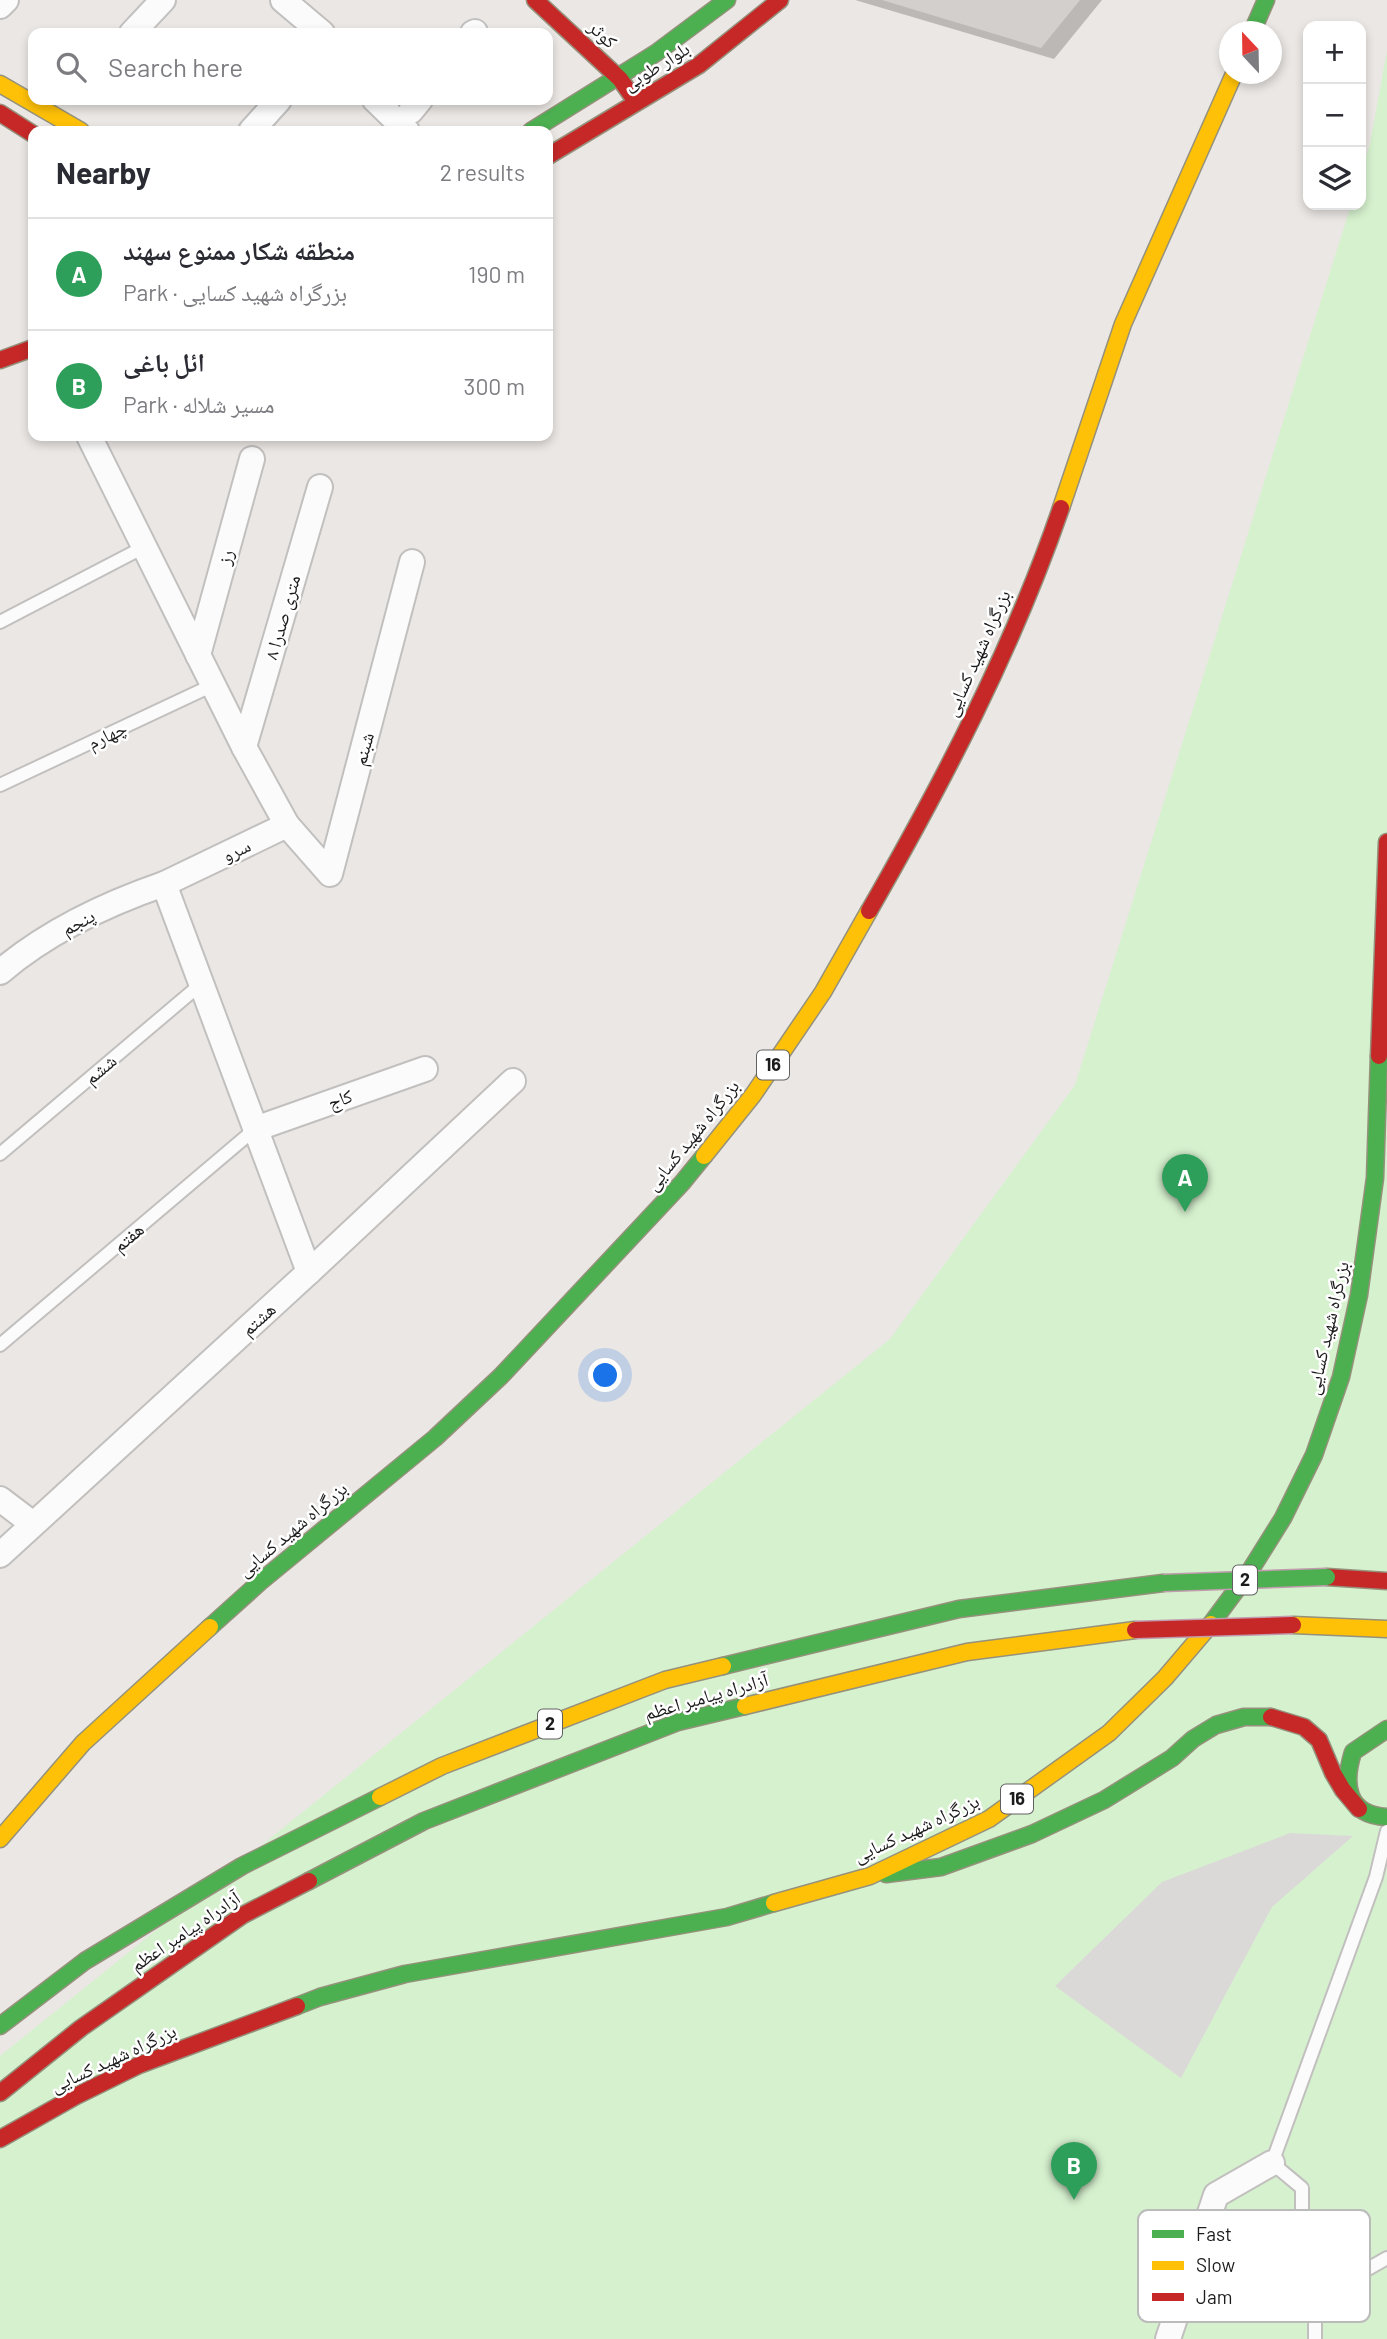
<!DOCTYPE html>
<meta charset="utf-8">
<style>
body{margin:0;font-family:Barlow,"Noto Naskh Arabic",sans-serif;background:#f7f7f7;color:#2b2b33}
.controls{position:absolute;right:21px;top:21px;display:grid;overflow:hidden;border-radius:14px;box-shadow:0 4px 10px #0003}
.controls button{width:63px;height:63px;display:grid;place-items:center;padding:0;border:0;border-bottom:2px solid #e1e1e2;background:#fff;color:#2b2b33;font:35px sans-serif}
.compass{position:absolute;left:1219px;top:21px;width:63px;height:63px;border-radius:50%;background:#fff;box-shadow:0 4px 10px #0003;rotate:338deg}
.you{position:absolute;left:606px;top:1376px;width:24px;height:24px;margin:-18px;border:5px solid #fff;border-radius:50%;background:#1a73e8;box-shadow:0 0 0 10px #1a73e833}
.badge{display:grid;place-items:center;width:46px;height:46px;border-radius:50%;background:#646362;color:#fff;font-size:23px;font-weight:700}
.pin{position:absolute;translate:-50% -58px;filter:drop-shadow(0 2px 4px #0008)}
.pin::after{content:'';position:absolute;top:37px;width:24px;height:21px;background:inherit;clip-path:polygon(0 0,100% 0,50% 100%)}
.list{margin:0;padding:0;list-style:none}
h2{display:flex;justify-content:space-between;align-items:center;height:91px;margin:0;padding:0 28px;font-size:30px}
h2 small{font-size:23px;font-weight:400;color:#7c7c81}
.list li{display:grid;grid-template-columns:46px 1fr auto;gap:21px;align-items:center;box-sizing:border-box;height:112px;padding:0 28px;border-top:2px solid #e1e1e2}
.list b{display:block;font-size:26px;white-space:nowrap}
.list p{margin:0;font-size:23px;white-space:nowrap;color:#7c7c81}
.list em{font-size:23px;font-style:normal;color:#7c7c81}
.icon{flex:none;width:38px;height:38px;fill:none;stroke:currentColor;stroke-width:2;stroke-linecap:round;stroke-linejoin:round}
.map{position:relative;flex:none;width:1387px;height:2339px;overflow:hidden}
.search{position:absolute;background:#fff;box-shadow:0 4px 10px #0003;left:28px;top:28px;width:525px;height:77px;display:flex;align-items:center;gap:18px;box-sizing:border-box;padding:0 24px;border-radius:14px;color:#7c7c81;font-size:26px}
.panel{position:absolute;background:#fff;box-shadow:0 4px 10px #0003;left:28px;top:126px;width:525px;height:315px;border-radius:14px}
.map>svg:first-child{display:block}
.park{fill:#d6f1ce}
.parking{fill:#dbd9d8}
.shadow{fill:#0003}
.building{fill:#d3cfcd}
.lines{fill:none;stroke-linecap:round;stroke-linejoin:round}
.lane-casing{stroke:#c2c0bf;stroke-width:16}
.street-casing{stroke:#c2c0bf;stroke-width:28}
.fast-casing{stroke:#95917c;stroke-width:19}
.slow-casing{stroke:#95917c;stroke-width:19}
.jam-casing{stroke:#95917c;stroke-width:19}
.lane{stroke:#fcfbfb;stroke-width:12}
.street{stroke:#fcfbfb;stroke-width:24}
.fast{stroke:#4caf50;stroke-width:16}
.slow{stroke:#ffc107;stroke-width:16}
.jam{stroke:#c62828;stroke-width:16}
.fast-bridge-casing{stroke:#c19bae;stroke-width:19;stroke-linecap:butt}
.jam-bridge-casing{stroke:#c19bae;stroke-width:19;stroke-linecap:butt}
.fast-bridge{stroke:#4caf50;stroke-width:16}
.jam-bridge{stroke:#c62828;stroke-width:16}
.labels{text-anchor:middle;stroke-width:5;stroke-linejoin:round;paint-order:stroke}
.shield{fill:#fff;stroke:#606060;stroke-width:2}
.shield-label{font-size:18px;font-weight:bold;fill:#1c1c1c}
.street-label{font-size:19px;fill:#1c1c1c;stroke:#fff}
.key{fill:#fff;stroke:#bbb;stroke-width:2}
.key-label{font-size:19px;fill:#1c1c1c}
</style>
<div class="map">
<svg width="1387" height="2339" viewBox="0 0 1387 2339">
<rect width="100%" height="100%" fill="#ebe7e4"/>
<!-- park -->
<path class="park" d="M1387 50V2339H0V2056L890 1339 1075 1085 1351 205H1361V172L1370 144Z"/>
<!-- parking -->
<path class="parking" d="M1290 1833 1353 1836 1272 1907 1181 2078 1055 1986 1162 1882Z"/>
<!-- shadow -->
<path class="shadow" d="M855 0H1102L1054 59Z"/>
<!-- building -->
<path class="building" d="M882 0H1080L1041 48Z"/>
<g class="lines">
<defs>
<g id="lane">
<path d="M0 622 144 547"/>
<path d="M0 785 213 685"/>
<path d="M0 1154 201 984"/>
<path d="M0 1345 255 1129"/>
<path d="M1387 1831 1376 1877 1272 2163 1302 2188V2286L1315 2299 1387 2258"/>
<path d="M1315 2299V2339"/>
</g>
<g id="street">
<path d="M283 0 322 33"/>
<path d="M0 6 6 0"/>
<path d="M132 33 163 0"/>
<path d="M473 33 475 32"/>
<path d="M375 100 407 131"/>
<path d="M411 111 420 100"/>
<path d="M251 131 279 100"/>
<path d="M89 436 244 747 287 825 164 884 309 1272"/>
<path d="M198 655 252 459"/>
<path d="M244 747 320 487"/>
<path d="M287 825 330 874 412 562"/>
<path d="M0 972C47 932 106 904 164 884"/>
<path d="M255 1129 425 1069"/>
<path d="M0 1499 33 1524"/>
<path d="M0 1555 309 1272 513 1081"/>
<path d="M1168 2339 1216 2195 1272 2163"/>
</g>
<g id="fast">
<path d="M1252 32 1266 0"/>
<path d="M531 131 656 53 727 0"/>
<path d="M1211 1624 1248 1574 1283 1518 1314 1455 1341 1377 1359 1295 1375 1178 1379 1056"/>
<path d="M210 1627 260 1582 435 1438 501 1376 682 1183 704 1156"/>
<path d="M723 1666 959 1609 1163 1583"/>
<path d="M1387 1729 1353 1752C1343 1784 1346 1815 1387 1817"/>
<path d="M886 1874 941 1867 1032 1834 1104 1800 1172 1758 1193 1739 1216 1725 1244 1717H1271"/>
<path d="M309 1881 424 1821 678 1722 745 1706"/>
<path d="M297 2006 320 1997 405 1974 727 1917 774 1903"/>
<path d="M0 2026 85 1961 242 1866 380 1797"/>
</g>
<g id="slow">
<path d="M0 84 81 131"/>
<path d="M1061 508 1123 324 1234 74"/>
<path d="M704 1156 753 1095 823 992 869 911"/>
<path d="M1293 1625 1387 1629"/>
<path d="M745 1706 967 1652 1135 1630"/>
<path d="M380 1797 442 1766 665 1680 723 1666"/>
<path d="M0 1839 83 1743 210 1627"/>
<path d="M774 1903 870 1876 989 1819 1109 1733 1165 1678 1211 1624"/>
</g>
<g id="jam">
<path d="M535 0 620 79 632 96"/>
<path d="M0 113 33 134"/>
<path d="M548 156 699 65 780 0"/>
<path d="M0 360 33 348"/>
<path d="M869 911C943 782 1013 648 1061 508"/>
<path d="M1379 1056 1387 842"/>
<path d="M1327 1577 1387 1581"/>
<path d="M1271 1717 1304 1727 1319 1740 1333 1773 1343 1790 1359 1809"/>
<path d="M0 2093 81 2028 243 1915 309 1881"/>
<path d="M0 2139 76 2096 139 2065 297 2006"/>
</g>
</defs>
<!-- lane casing -->
<use href="#lane" class="lane-casing"/>
<!-- street casing -->
<use href="#street" class="street-casing"/>
<!-- fast casing -->
<use href="#fast" class="fast-casing"/>
<!-- slow casing -->
<use href="#slow" class="slow-casing"/>
<!-- jam casing -->
<use href="#jam" class="jam-casing"/>
<!-- lane -->
<use href="#lane" class="lane"/>
<!-- street -->
<use href="#street" class="street"/>
<!-- fast -->
<use href="#fast" class="fast"/>
<!-- slow -->
<use href="#slow" class="slow"/>
<!-- jam -->
<use href="#jam" class="jam"/>
<defs>
<path id="fast-bridge" d="M1163 1583 1327 1577"/>
<path id="jam-bridge" d="M1135 1630 1293 1625"/>
</defs>
<!-- fast-bridge casing -->
<use href="#fast-bridge" class="fast-bridge-casing"/>
<!-- jam-bridge casing -->
<use href="#jam-bridge" class="jam-bridge-casing"/>
<!-- fast-bridge -->
<use href="#fast-bridge" class="fast-bridge"/>
<!-- jam-bridge -->
<use href="#jam-bridge" class="jam-bridge"/>
</g>
<g class="labels">
<!-- shield labels -->
<g class="shield">
<rect x="757" y="1050.5" width="32" height="29" rx="5"/>
<rect x="1233" y="1565.5" width="24" height="29" rx="5"/>
<rect x="538" y="1709.5" width="24" height="29" rx="5"/>
<rect x="1001" y="1784.5" width="32" height="29" rx="5"/>
</g>
<g class="shield-label">
<text x="773" y="1071">16</text>
<text x="1245" y="1586">2</text>
<text x="550" y="1730">2</text>
<text x="1017" y="1805">16</text>
</g>
<!-- street labels -->
<g class="street-label">
<text transform="translate(603 34) rotate(43)" y="7">کوثر</text>
<text transform="translate(656 66) rotate(-32)" y="7">بلوار طوبی</text>
<text transform="translate(225 557) rotate(-75)" y="7">رز</text>
<text transform="translate(282 617) rotate(-74)" y="7">۸ متری صدرا</text>
<text transform="translate(977 653) rotate(-66)" y="7">بزرگراه شهید کسایی</text>
<text transform="translate(107 735) rotate(-25)" y="7">چهارم</text>
<text transform="translate(363 749) rotate(-75)" y="7">شبنم</text>
<text transform="translate(236 850) rotate(-26)" y="7">سرو</text>
<text transform="translate(78 922) rotate(-28)" y="7">پنجم</text>
<text transform="translate(100 1069) rotate(-40)" y="7">ششم</text>
<text transform="translate(340 1099) rotate(-20)" y="7">کاج</text>
<text transform="translate(692 1135) rotate(-51)" y="7">بزرگراه شهید کسایی</text>
<text transform="translate(128 1237) rotate(-40)" y="7">هفتم</text>
<text transform="translate(258 1319) rotate(-42)" y="7">هشتم</text>
<text transform="translate(1327 1328) rotate(-77)" y="7">بزرگراه شهید کسایی</text>
<text transform="translate(292 1529) rotate(-40)" y="7">بزرگراه شهید کسایی</text>
<text transform="translate(706 1696) rotate(-16)" y="7">آزادراه پیامبر اعظم</text>
<text transform="translate(916 1828) rotate(-25)" y="7">بزرگراه شهید کسایی</text>
<text transform="translate(185 1931) rotate(-34)" y="7">آزادراه پیامبر اعظم</text>
<text transform="translate(113 2058) rotate(-25)" y="7">بزرگراه شهید کسایی</text>
</g>
</g>
<!-- legend -->
<rect x="1138" y="2210" width="232" height="112" rx="10" class="key"/>
<rect x="1152" y="2230" width="32" height="8" fill="#4caf50"/>
<rect x="1152" y="2261" width="32" height="9" fill="#ffc107"/>
<rect x="1152" y="2293" width="32" height="8" fill="#c62828"/>
<g class="key-label">
<text x="1196" y="2241">Fast</text>
<text x="1196" y="2272">Slow</text>
<text x="1196" y="2304">Jam</text>
</g>
</svg>
<div class="controls">
<button>+</button>
<button>−</button>
<button><svg class="icon" aria-label="layers" viewBox="0 0 24 24"><path d="M12 4l9 5-9 5-9-5zM3 14l9 5 9-5"/></svg></button>
</div>
<svg class="compass" viewBox="-18 -18 36 36"><path d="M0-13l5 13h-10z" fill="#e53935"/><path d="M0 13l5-13h-10z" fill="#7c7c81"/></svg>
<div class="you"></div>
<div class="pin badge" style="left:1185px;top:1212px;background:#2e9e5b">A</div>
<div class="pin badge" style="left:1074px;top:2200px;background:#2e9e5b">B</div>
<div class="search"><svg class="icon" aria-label="search" viewBox="0 0 24 24"><circle cx="10" cy="10" r="6"/><path d="M15 15l6 6"/></svg>Search here</div>
<section class="panel">
<h2>Nearby<small>2 results</small></h2>
<ul class="list">
<li><span class="badge" style="background:#2e9e5b">A</span><div><b>منطقه شکار ممنوع سهند</b><p>Park · بزرگراه شهید کسایی</p></div><em>190 m</em></li>
<li><span class="badge" style="background:#2e9e5b">B</span><div><b>ائل باغی</b><p>Park · مسیر شلاله</p></div><em>300 m</em></li>
</ul>
</section>
</div>
